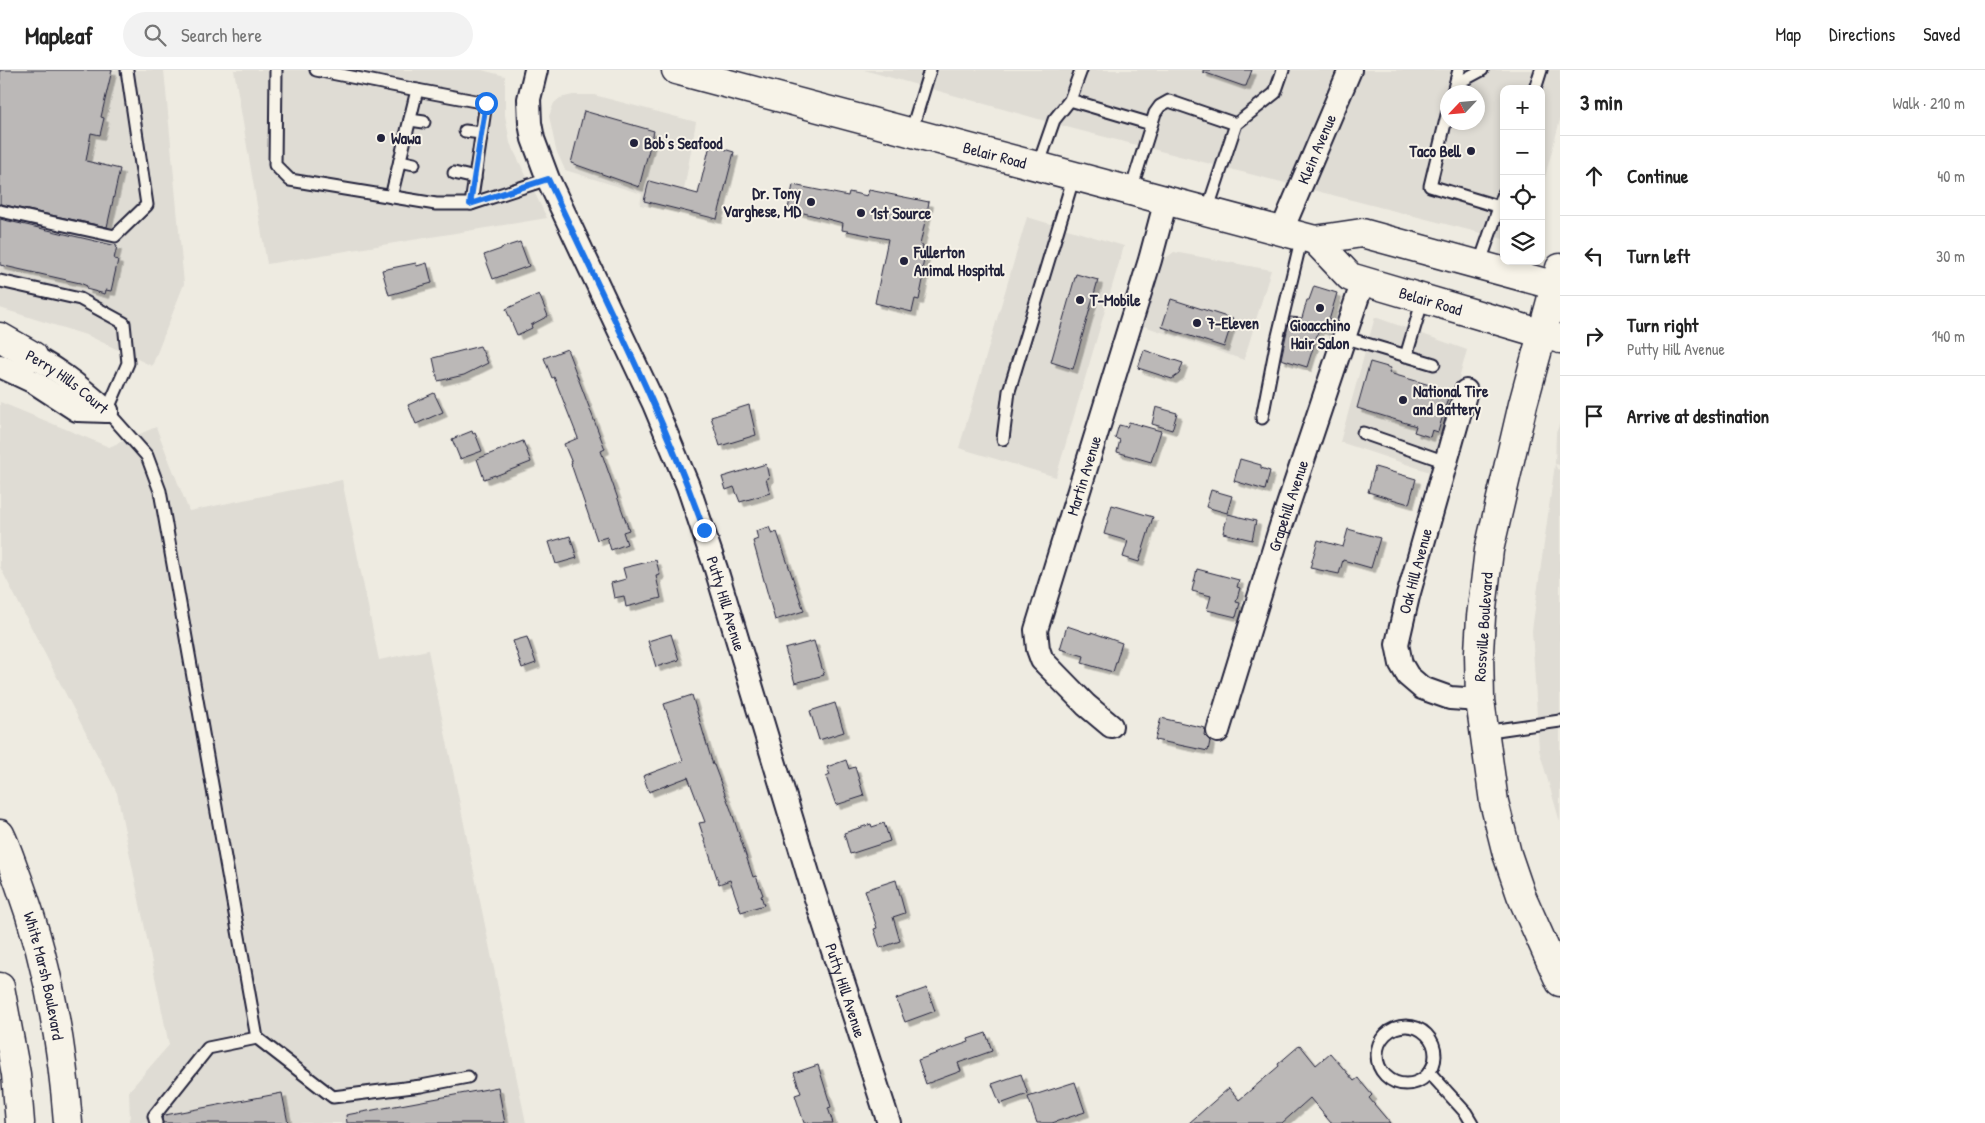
<!DOCTYPE html>
<meta charset="utf-8">
<style>
body{margin:0;font-family:"Patrick Hand",sans-serif;background:#f2f2f2;color:#222}
.controls{position:absolute;right:15px;top:15px;display:grid;overflow:hidden;border-radius:10px;box-shadow:0 2px 8px #0003}
.controls button{width:45px;height:45px;display:grid;place-items:center;padding:0;border:0;border-bottom:1px solid #e0e0e0;background:#fff;color:#222;font:25px sans-serif}
.compass{position:absolute;left:1440px;top:15px;width:45px;height:45px;border-radius:50%;background:#fff;box-shadow:0 2px 8px #0003;rotate:244deg}
.stop{position:absolute;width:15px;height:15px;margin:-11px;border:4px solid #1a73e8;border-radius:50%;background:#fff}
.stop.end{background:#1a73e8;border-color:#fff;box-shadow:0 1px 5px #0008}
.list{margin:0;padding:0;list-style:none}
h2{display:flex;justify-content:space-between;align-items:center;height:65px;margin:0;padding:0 20px;font-size:21px}
h2 small{font-size:16px;font-weight:400;color:#767676}
.list li{display:grid;grid-template-columns:32px 1fr auto;gap:15px;align-items:center;box-sizing:border-box;height:80px;padding:0 20px;border-top:1px solid #e0e0e0}
.list b{display:block;font-size:19px;white-space:nowrap}
.list p{margin:0;font-size:16px;white-space:nowrap;color:#767676}
.list em{font-size:16px;font-style:normal;color:#767676}
.icon{flex:none;width:28px;height:28px;fill:none;stroke:currentColor;stroke-width:2;stroke-linecap:round;stroke-linejoin:round}
.map{position:relative;flex:none;width:1560px;height:1053px;overflow:hidden}
header{display:flex;align-items:center;gap:30px;box-sizing:border-box;height:70px;padding:0 25px;background:#fff;border-bottom:1px solid #e0e0e0}
header strong{font-size:24px}
nav{display:flex;gap:28px;margin-inline-start:auto;font-size:18px}
.search{width:350px;height:45px;background:#f2f2f2;display:flex;align-items:center;gap:12px;box-sizing:border-box;padding:0 18px;border-radius:28px;color:#767676;font-size:19px}
main{display:flex}
aside{flex:1;background:#fff}
.map>svg:first-child{display:block}
.built{fill:#dfdcd4;fill-rule:evenodd}
.building{fill:#bbb8b7;stroke:#22223b;filter:url(#shadow)}
.lines{fill:none;stroke-linecap:round;stroke-linejoin:round}
.lane-casing{stroke:#22223b;stroke-width:15}
.street-casing{stroke:#22223b;stroke-width:26}
.secondary-casing{stroke:#22223b;stroke-width:31}
.highway-casing{stroke:#22223b;stroke-width:31}
.lane{stroke:#f7f3e8;stroke-width:11}
.street{stroke:#f7f3e8;stroke-width:22}
.secondary{stroke:#f7f3e8;stroke-width:28}
.highway{stroke:#f7f3e8;stroke-width:28}
.route{stroke:#1a73e8;stroke-width:6}
.poi-dot{fill:#22223b;stroke:#f7f3e8;stroke-width:2}
.labels{text-anchor:middle;stroke-width:4;stroke-linejoin:round;paint-order:stroke}
.poi-label{font-size:16px;font-weight:bold;fill:#22223b;stroke:#f7f3e8;text-anchor:start}
.street-label{font-size:16px;fill:#22223b;stroke:#f7f3e8}
</style>
<header>
<strong>Mapleaf</strong>
<div class="search"><svg class="icon" aria-label="search" viewBox="0 0 24 24"><circle cx="10" cy="10" r="6"/><path d="M15 15l6 6"/></svg>Search here</div>
<nav><a>Map</a><a>Directions</a><a>Saved</a></nav>
</header>
<main>
<div class="map">
<svg width="1560" height="1053" viewBox="0 0 1560 1053">
<defs>
<filter id="shadow"><feDropShadow dx="4.5" dy="4.5" stdDeviation="0" flood-color="#0004"/></filter>
</defs>
<rect width="100%" height="100%" fill="#eeebe1"/>
<filter id="ink" filterUnits="userSpaceOnUse"><feTurbulence type="fractalNoise" baseFrequency=".02" numOctaves="2"/><feDisplacementMap in="SourceGraphic" scale="10" xChannelSelector="R" yChannelSelector="G"/><feConvolveMatrix kernelMatrix="1 2 1 2 8 2 1 2 1" color-interpolation-filters="sRGB"/></filter>
<g filter="url(#ink)">
<!-- built -->
<g class="built">
<path d="M0 0H164L184 214 152 296 89 266 0 238Z"/>
<path d="M234 0H482L505 6V45L510 73 547 148 267 194Z"/>
<path d="M864 0H1560V50L1541 122V19H1504V169L1074 59ZM1448 22H1478V52H1448Z"/>
<path d="M573 25H594L696 52 680 143 640 135 642 124 565 100 556 80 549 46 554 33 560 28Z"/>
<path d="M1027 147 1124 176 1056 407 959 378Z"/>
<path d="M1174 182 1271 200 1244 290 1141 255 1163 190Z"/>
<path d="M1375 247 1467 280 1433 403 1340 372Z"/>
<path d="M0 332 109 377 156 357 189 441 342 410 379 590 428 580 526 1053H130L129 1021 169 975 117 723 0 497Z"/>
<path d="M1560 353V395L1555 394 1557 399 1560 400V752L1539 680 1532 560 1555 394 1556 363Z"/>
</g>
<!-- building -->
<g class="building">
<path d="M0 0H112L101 47 104 48 100 65 91 63 86 91 120 99 107 157 0 134Z"/>
<path d="M1203 0H1252L1246 16H1243L1203 2Z"/>
<path d="M584 41 654 61 639 117 571 93Z"/>
<path d="M710 75 734 82 717 149 644 131 649 111 698 124Z"/>
<path d="M793 115 848 126 849 122 867 126 869 120 929 132 920 175 923 176 922 181 926 182 922 199 925 200 919 230 915 229 912 242 875 233 888 169 842 160 843 153 788 139Z"/>
<path d="M0 149 117 176 114 189 118 190 111 221 106 220 105 224 86 219 87 216 80 213 0 195Z"/>
<path d="M520 172 529 196 493 209 484 185 501 179V178Z"/>
<path d="M416 193 417 196 427 193 432 213 389 225 382 200Z"/>
<path d="M1076 204 1098 210 1073 299 1051 292Z"/>
<path d="M1314 216 1337 223 1326 261 1319 259 1307 297 1281 289 1290 247 1302 248 1307 230H1309Z"/>
<path d="M539 224 548 246 531 255 532 258 517 265 506 239Z"/>
<path d="M1171 229 1233 249 1224 277 1162 257Z"/>
<path d="M480 276 488 293 464 305 438 311 433 288Z"/>
<path d="M567 279 605 379 601 381 629 460 623 462 627 474 611 480 607 467 597 470 571 394 572 393 564 374 578 368 554 307 552 308 544 288Z"/>
<path d="M1144 280 1183 293 1179 304 1172 309 1138 298Z"/>
<path d="M1370 292 1391 298 1389 303 1450 321 1438 362 1432 360 1430 367 1414 362 1416 356 1357 338Z"/>
<path d="M434 323 443 342 416 354 408 335Z"/>
<path d="M749 335 756 365 720 376 711 347Z"/>
<path d="M1156 337 1177 343 1172 360 1152 354Z"/>
<path d="M1129 352 1161 361 1151 392 1117 382 1120 370 1115 368 1119 355 1127 357Z"/>
<path d="M472 361 473 364 475 363 482 381 460 389 452 369Z"/>
<path d="M523 371 531 392 495 406V405L484 409 477 389Z"/>
<path d="M1240 389 1261 395V398L1270 401 1265 420 1234 411Z"/>
<path d="M766 394 769 408 766 409 770 423 740 432 734 417 726 420 722 407Z"/>
<path d="M1375 397 1416 409 1409 434 1368 422Z"/>
<path d="M1211 420 1232 426 1227 443 1206 437Z"/>
<path d="M1112 435 1153 447 1139 492 1123 487 1128 471 1104 464Z"/>
<path d="M1228 444 1256 451 1252 470 1223 463Z"/>
<path d="M769 457 772 464 777 462 804 541 775 550 753 471 758 469 756 461Z"/>
<path d="M1348 459 1380 468 1371 498 1343 490 1339 504 1310 498 1318 470 1343 477Z"/>
<path d="M570 466 577 488 556 494 549 472Z"/>
<path d="M656 490 660 505 656 506 661 528 626 537 624 526 614 528 611 513 626 509 623 498Z"/>
<path d="M1197 499 1239 510 1237 517 1240 518 1236 532 1240 533 1236 547 1207 540 1211 526 1192 521Z"/>
<path d="M1067 556 1091 564V562L1122 573 1113 602 1082 593 1084 586 1060 579Z"/>
<path d="M671 564 679 590 656 597 648 571Z"/>
<path d="M527 567 536 593 522 598 513 571Z"/>
<path d="M814 571 824 605 795 613 785 579Z"/>
<path d="M692 625 713 695H714L731 740 753 807 756 806 763 825 761 826 764 835 741 842 730 810 719 814 699 753 705 752 688 707 649 722 643 706 683 691 664 634Z"/>
<path d="M835 633 844 662 819 670 810 641Z"/>
<path d="M1161 648 1205 658 1204 665 1210 671 1208 681 1155 670Z"/>
<path d="M846 690 849 699 855 697 864 726 836 735 826 707 830 705 827 697Z"/>
<path d="M884 753 890 771 850 784 844 763 871 754 872 757Z"/>
<path d="M896 810 905 843 893 847 900 871 880 878 874 859 877 858 865 820Z"/>
<path d="M927 918 935 941 905 952 896 929Z"/>
<path d="M986 963 992 981 958 993 961 1001 926 1014 918 990 969 972 968 969Z"/>
<path d="M1300 975 1316 995 1330 983 1354 1011 1358 1008 1361 1012 1372 1025 1369 1028 1390 1053H1331L1310 1028 1282 1053H1189L1229 1018 1239 1030 1279 996 1278 994Z"/>
<path d="M818 995 831 1037 828 1038 833 1053H804L795 1025 801 1023 794 1003Z"/>
<path d="M1021 1004 1028 1024 1000 1034 992 1014Z"/>
<path d="M1075 1012 1085 1042 1052 1053H1037L1028 1027Z"/>
<path d="M498 1017 505 1053H347L346 1045Z"/>
<path d="M282 1023 288 1053H163L162 1048 165 1045Z"/>
</g>
<g class="lines">
<defs>
<g id="lane">
<path d="M276 0 275 95 290 110 436 134H471L548 109"/>
<path d="M316 0 417 20 391 127"/>
<path d="M1456 14 1482 0"/>
<path d="M1535 19 1541 0"/>
<path d="M417 20 486 33 471 134"/>
<path d="M1453 22 1459 0"/>
<path d="M1070 30 1151 54"/>
<path d="M1448 41 1430 116 1500 137"/>
<path d="M410 50 424 52"/>
<path d="M465 61 481 63"/>
<path d="M911 62 930 0"/>
<path d="M400 91 414 94"/>
<path d="M1038 96 1054 50 1070 30 1081 0"/>
<path d="M454 103 475 108"/>
<path d="M1131 120 1155 43 1160 36 1169 31 1236 54"/>
<path d="M0 141 115 166 147 135 127 0"/>
<path d="M1207 141 1236 54 1275 23 1283 0"/>
<path d="M1479 195 1504 123"/>
<path d="M0 211 80 229 124 253 128 293 107 341 147 386 160 421 257 968 333 1027 421 1016 468 1007"/>
<path d="M1343 267 1434 294"/>
<path d="M1406 286 1423 229"/>
<path d="M1262 348 1277 270 1302 166"/>
<path d="M1363 363 1446 392"/>
<path d="M1003 369 1009 321 1074 106"/>
<path d="M1483 662 1560 651"/>
<circle cx="1406" cy="985" r="29"/>
<path d="M1429 1002 1466 1043 1472 1053"/>
<path d="M156 1053 154 1046 208 978 257 968"/>
</g>
<g id="street">
<path id="s1" d="M536 0 529 29 530 53 533 69 548 109 654 334 688 416 716 499 810 810 889 1053"/>
<path id="s2" d="M1282 160 1350 0"/>
<path id="s3" d="M17 279C52 294 79 316 107 341"/>
<path d="M0 296 34 312 77 340 107 341"/>
<path d="M1466 321 1408 526 1397 574 1401 594 1408 606 1422 618 1450 628 1480 630"/>
<path id="s4" d="M1111 656 1086 635 1042 590 1038 579 1036 560 1150 190 1166 130"/>
<path id="s5" d="M1218 661 1281 456 1363 211"/>
</g>
<path id="secondary" d="M1560 198 1523 334 1489 480 1481 547 1479 582 1480 630 1494 732 1507 784 1521 825 1560 912"/>
<g id="highway">
<path id="s6" d="M676 0 1315 170 1362 163 1560 217"/>
<path id="s7" d="M1315 170 1350 207 1560 269"/>
<path d="M0 267 33 286"/>
<path id="s8" d="M0 764C7 778 12 795 18 810 47 889 62 970 68 1053"/>
<path d="M0 917 16 1004 20 1053"/>
</g>
</defs>
<!-- lane casing -->
<use href="#lane" class="lane-casing"/>
<!-- street casing -->
<use href="#street" class="street-casing"/>
<!-- secondary casing -->
<use href="#secondary" class="secondary-casing"/>
<!-- highway casing -->
<use href="#highway" class="highway-casing"/>
<!-- lane -->
<use href="#lane" class="lane"/>
<!-- street -->
<use href="#street" class="street"/>
<!-- secondary -->
<use href="#secondary" class="secondary"/>
<!-- highway -->
<use href="#highway" class="highway"/>
</g>
</g>
<g class="lines" filter="url(#ink)">
<!-- route -->
<path class="route" d="M486 33 470 134 548 109C602 225 661 339 704 460"/>
</g>
<!-- markers -->
<g class="poi-dot">
<circle cx="381" cy="68" r="5"/>
<circle cx="634" cy="73" r="5"/>
<circle cx="1471" cy="81" r="5"/>
<circle cx="811" cy="132" r="5"/>
<circle cx="861" cy="143" r="5"/>
<circle cx="904" cy="191" r="5"/>
<circle cx="1080" cy="230" r="5"/>
<circle cx="1320" cy="238" r="5"/>
<circle cx="1197" cy="253" r="5"/>
<circle cx="1403" cy="330" r="5"/>
</g>
<g class="labels">
<!-- poi labels -->
<g class="poi-label">
<text x="391" y="74">Wawa</text>
<text x="644" y="79">Bob's Seafood</text>
<text x="1461" y="87" text-anchor="end">Taco Bell</text>
<text x="801" y="129" text-anchor="end">Dr. Tony<tspan x="801" dy="18">Varghese, MD</tspan></text>
<text x="871" y="149">1st Source</text>
<text x="914" y="188">Fullerton<tspan x="914" dy="18">Animal Hospital</tspan></text>
<text x="1090" y="236">T-Mobile</text>
<text x="1207" y="259">7-Eleven</text>
<text x="1320" y="261" text-anchor="middle">Gioacchino<tspan x="1320" dy="18">Hair Salon</tspan></text>
<text x="1413" y="327">National Tire<tspan x="1413" dy="18">and Battery</tspan></text>
</g>
<!-- street labels -->
<g class="street-label">
<text dy="6" stroke="none"><textPath href="#s2" startOffset="88">Klein Avenue</textPath></text>
<text dy="6" stroke="none"><textPath href="#s6" startOffset="330">Belair Road</textPath></text>
<text dy="6" stroke="none"><textPath href="#s7" startOffset="135">Belair Road</textPath></text>
<text dy="6" stroke="none"><textPath href="#s3" startOffset="60">Perry Hills Court</textPath></text>
<text dy="6" stroke="none"><textPath href="#s4" startOffset="288">Martin Avenue</textPath></text>
<text dy="6" stroke="none"><textPath href="#s5" startOffset="236">Grapehill Avenue</textPath></text>
<text transform="translate(1415 501) rotate(-75)" y="6">Oak Hill Avenue</text>
<text dy="6" stroke="none"><textPath href="#s1" startOffset="574">Putty Hill Avenue</textPath></text>
<text transform="translate(1483 557) rotate(-86)" y="6">Rossville Boulevard</text>
<text dy="6" stroke="none"><textPath href="#s8" startOffset="149">White Marsh Boulevard</textPath></text>
<text dy="6" stroke="none"><textPath href="#s1" startOffset="979">Putty Hill Avenue</textPath></text>
</g>
</g>
</svg>
<div class="controls">
<button>+</button>
<button>−</button>
<button><svg class="icon" aria-label="locate" viewBox="0 0 24 24"><circle cx="12" cy="12" r="6"/><path d="M12 2v4M12 18v4M2 12h4M18 12h4"/></svg></button>
<button><svg class="icon" aria-label="layers" viewBox="0 0 24 24"><path d="M12 4l9 5-9 5-9-5zM3 14l9 5 9-5"/></svg></button>
</div>
<svg class="compass" viewBox="-18 -18 36 36"><path d="M0-13l5 13h-10z" fill="#e53935"/><path d="M0 13l5-13h-10z" fill="#767676"/></svg>
<div class="stop" style="left:486px;top:33px"></div>
<div class="stop end" style="left:704px;top:460px"></div>
</div>
<aside>
<h2>3 min<small>Walk · 210 m</small></h2>
<ul class="list">
<li><svg class="icon" aria-label="ahead" viewBox="0 0 24 24"><path d="M12 20V5M6 11l6-6 6 6"/></svg><div><b>Continue</b></div><em>40 m</em></li>
<li><svg class="icon" aria-label="left" viewBox="0 0 24 24"><path d="M17 20v-9H6M10 6l-5 5 5 5"/></svg><div><b>Turn left</b></div><em>30 m</em></li>
<li><svg class="icon" aria-label="right" viewBox="0 0 24 24"><path d="M7 20v-9h11M14 6l5 5-5 5"/></svg><div><b>Turn right</b><p>Putty Hill Avenue</p></div><em>140 m</em></li>
<li><svg class="icon" aria-label="arrive" viewBox="0 0 24 24"><path d="M6 21V4h12l-3 4 3 4H6"/></svg><div><b>Arrive at destination</b></div></li>
</ul>
</aside>
</main>
